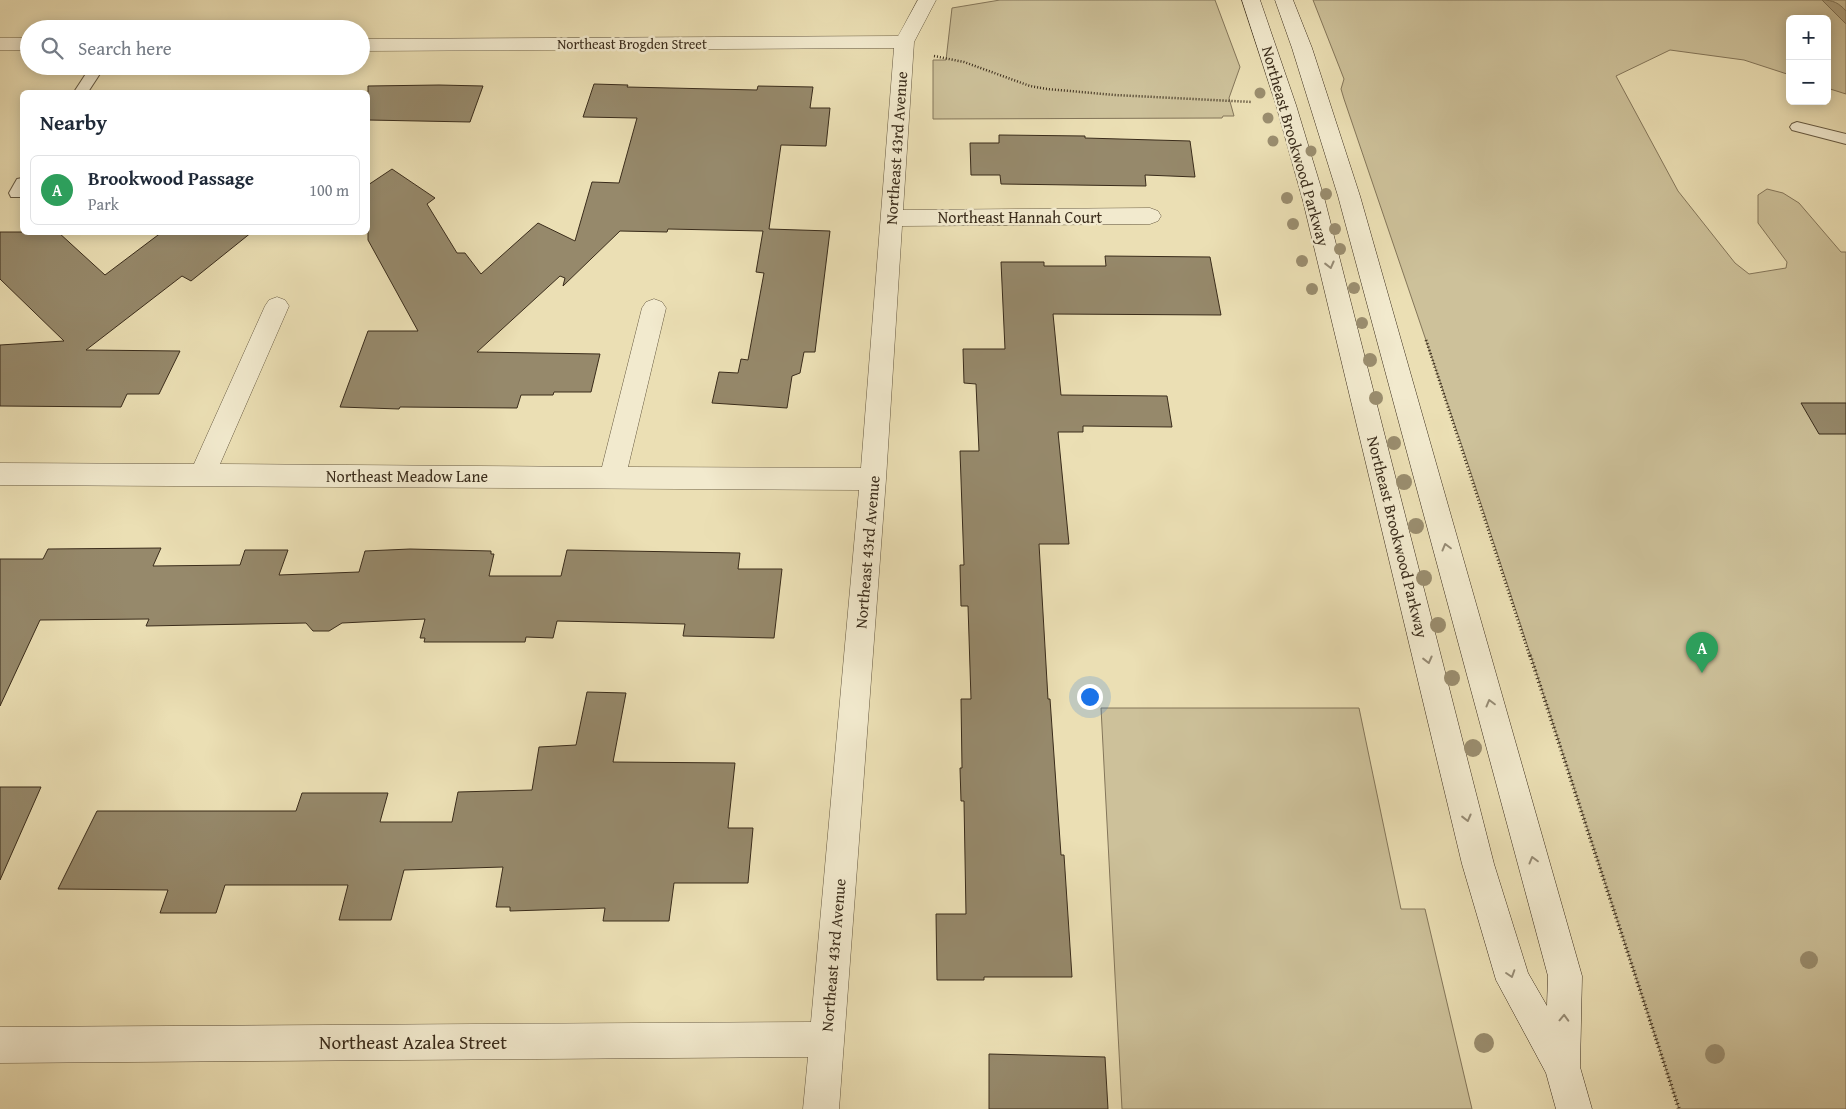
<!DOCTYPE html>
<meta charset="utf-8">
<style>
body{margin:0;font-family:"Gentium Book Plus",serif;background:#f6f6f7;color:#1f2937}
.controls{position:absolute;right:15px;top:15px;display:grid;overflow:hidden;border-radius:8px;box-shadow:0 2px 12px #0003}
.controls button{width:45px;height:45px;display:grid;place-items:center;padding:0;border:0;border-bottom:1px solid #e0e1e3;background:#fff;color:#1f2937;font:25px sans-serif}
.you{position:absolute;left:1089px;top:696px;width:18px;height:18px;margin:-12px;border:4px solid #fff;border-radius:50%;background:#1a73e8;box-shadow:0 0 0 8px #1a73e833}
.badge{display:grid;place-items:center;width:32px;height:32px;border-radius:50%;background:#b45309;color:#fff;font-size:16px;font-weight:700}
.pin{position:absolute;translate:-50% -41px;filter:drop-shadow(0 1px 2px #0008)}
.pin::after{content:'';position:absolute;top:26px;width:18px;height:15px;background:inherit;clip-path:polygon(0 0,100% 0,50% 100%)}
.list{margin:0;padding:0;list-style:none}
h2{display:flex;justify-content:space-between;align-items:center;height:65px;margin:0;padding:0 20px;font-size:21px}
h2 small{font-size:16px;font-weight:400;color:#747a83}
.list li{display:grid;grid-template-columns:32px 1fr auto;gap:15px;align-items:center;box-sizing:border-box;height:70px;margin:0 10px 10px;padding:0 10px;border:1px solid #e0e1e3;border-radius:8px}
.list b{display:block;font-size:19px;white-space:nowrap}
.list p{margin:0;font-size:16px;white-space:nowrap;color:#747a83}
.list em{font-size:16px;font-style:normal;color:#747a83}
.icon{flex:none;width:28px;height:28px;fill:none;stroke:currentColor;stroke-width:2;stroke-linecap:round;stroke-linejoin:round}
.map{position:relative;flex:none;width:1846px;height:1109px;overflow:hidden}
.search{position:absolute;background:#fff;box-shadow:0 2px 12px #0003;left:20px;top:20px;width:350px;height:55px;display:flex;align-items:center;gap:12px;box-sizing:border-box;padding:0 18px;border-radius:28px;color:#747a83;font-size:19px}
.panel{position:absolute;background:#fff;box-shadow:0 2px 12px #0003;left:20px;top:90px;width:350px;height:145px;border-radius:8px}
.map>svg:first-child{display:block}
.green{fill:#cdc19a;stroke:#84765a}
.water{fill:#afa280;stroke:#807358}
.building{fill:#96896b;stroke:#3a2c1b}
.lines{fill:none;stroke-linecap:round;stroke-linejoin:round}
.lane-casing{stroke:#665941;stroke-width:2}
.street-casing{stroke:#665941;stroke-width:1}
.secondary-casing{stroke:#3a2c1b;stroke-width:1}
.path-far2{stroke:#3a2c1b;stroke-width:2.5;stroke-dasharray:1 2;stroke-linecap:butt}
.path-far1{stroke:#3a2c1b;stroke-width:3;stroke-dasharray:1 2.5;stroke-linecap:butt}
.path{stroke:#3a2c1b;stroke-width:4;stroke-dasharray:1 3;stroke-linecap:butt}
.lane{fill:#f2eace;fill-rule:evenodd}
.street{fill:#f2eace;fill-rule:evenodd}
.secondary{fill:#f2eace;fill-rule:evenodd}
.tree{fill:#9a8d6e}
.oneway{stroke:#968b74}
.labels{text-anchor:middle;stroke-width:5;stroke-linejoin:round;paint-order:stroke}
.far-street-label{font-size:14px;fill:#3a2c1b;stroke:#f2eace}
.street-label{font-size:16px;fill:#3a2c1b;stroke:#f2eace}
.near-street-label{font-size:19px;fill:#3a2c1b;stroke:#f2eace}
</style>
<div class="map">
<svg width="1846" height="1109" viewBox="0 0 1846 1109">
<rect width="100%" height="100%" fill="#ebdfb4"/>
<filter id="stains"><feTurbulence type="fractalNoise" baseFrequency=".004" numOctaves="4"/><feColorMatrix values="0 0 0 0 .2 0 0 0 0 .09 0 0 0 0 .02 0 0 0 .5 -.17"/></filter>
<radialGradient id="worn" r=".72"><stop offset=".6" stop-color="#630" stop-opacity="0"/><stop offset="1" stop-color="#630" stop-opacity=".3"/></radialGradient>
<!-- green -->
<g class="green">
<path d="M1000 0H1215L1240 67 1229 98 1234 116H1223L1222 118 933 119V60H946L952 8Z"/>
<path d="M1313 0H1846V94L1827 88V19H1790V75L1744 60 1670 50 1616 76 1678 191 1735 263 1749 274 1786 268 1787 262 1758 223V195L1767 189 1783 193 1799 203 1841 252H1846V1109H1679L1467 461 1344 99 1341 89 1344 79Z"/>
<path d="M1101 708H1359L1401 909H1425L1472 1109H1122Z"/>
</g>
<!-- water -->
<path class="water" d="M1822 0C1833 0 1839 3 1846 11V24Z"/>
<!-- building -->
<g class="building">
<path d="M594 84 628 85 627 87 757 90 758 86 813 87 810 108H830L826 146 781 145 769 229 830 231 815 352H804L800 373 792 376 787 408 712 403 719 372 738 373 741 359 748 360 764 273 756 272 763 231 668 229 667 232 620 231 563 286 565 278 560 276 477 352 600 354 591 392H554L553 395H521L517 408 400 407 399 409 340 407 368 331H418L368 240V185L392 169 435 198 427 204 457 253H465L481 274 538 223 575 241 592 182 619 183 637 118 583 117Z"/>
<path d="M439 85 483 86 470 122 368 120V86Z"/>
<path d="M999 135 1085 136V138L1190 141 1195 177 1145 175 1146 186 1001 184 1000 175H971L970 143H999Z"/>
<path d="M0 232H58L105 275 162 232H252L191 281 182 276 86 350 180 351 159 394H127L121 407 0 406V345L64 341 0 279Z"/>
<path d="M1105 256 1210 257 1221 315 1053 314 1061 395 1167 396 1172 427 1083 426V432H1058L1069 544H1039L1048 699H1050L1061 855H1064L1072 977H984V980H937L936 914H966L964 801H961L960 768H962L961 699H971L968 606H961L960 565H964L960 451H979L976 384 964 383 963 349H1005L1001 262H1044V266H1106Z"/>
<path d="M1801 403H1846V434H1819Z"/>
<path d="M161 548 153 566 240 565 245 550H288L279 575 359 572 365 551 410 549 491 551V554H494L489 576H561L567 550 740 553 738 569H782L774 638 683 636 685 624 557 621 553 638 526 637 525 642H424L425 638H420L425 619 342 623 329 631H313L306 623 146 626 149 619 40 620 0 706V559H43L48 549Z"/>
<path d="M587 692 626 693 613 762 735 763 728 828H753L748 883H674L669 921H603L605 908 510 911V907H496L503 867 404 870 391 920H339L348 885H225L216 913H160L168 890 58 889 97 811H296L302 793H388L380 822H452L458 792 532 790 539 747 576 745Z"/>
<path d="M0 787H41L0 880Z"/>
<path d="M989 1054 1105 1057 1108 1109H989Z"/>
</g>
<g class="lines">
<defs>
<g id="lane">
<path d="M91 66H105L88 92H74Z"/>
<path d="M1797 122 1846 134V144L1792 130 1790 127 1792 124Z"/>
<path d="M22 178 21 197H11L9 193 17 179Z"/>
</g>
<g id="street">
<path d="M918 0H936L914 42 903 210 1150 208 1158 211 1161 216 1158 221 1150 224 902 226 886 479 839 1109H803L808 1057 0 1063V1027L811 1022 859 490 0 485V463L194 464 265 306 269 300 277 297 285 300 289 306 220 464 602 467 642 308 646 302 654 299 662 302 666 308 628 467 861 468 894 48 361 51V39L898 36Z"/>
<rect x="0" y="38" width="29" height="12"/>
</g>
<path id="secondary" d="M1242 0H1260L1296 105 1325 201 1494 864 1528 973 1547 1006 1548 976 1338 196 1292 48 1275 0H1293L1312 48 1360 196 1582 976 1580 1067 1592 1109H1556L1546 1073 1496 980 1462 864 1303 201 1276 105Z"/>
</defs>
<!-- lane casing -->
<use href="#lane" class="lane-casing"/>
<!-- street casing -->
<use href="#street" class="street-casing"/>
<!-- secondary casing -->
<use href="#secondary" class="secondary-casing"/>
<!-- path-far2 -->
<path class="path-far2" d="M934 56 964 62 1030 86 1047 89 1115 95 1252 102"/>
<!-- path-far1 -->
<path class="path-far1" d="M1426 340 1530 657"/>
<!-- path -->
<path class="path" d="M1530 655 1679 1109"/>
<!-- lane -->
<use href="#lane" class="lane"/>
<!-- street -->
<use href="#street" class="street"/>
<!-- secondary -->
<use href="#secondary" class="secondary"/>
</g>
<!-- trees -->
<g class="tree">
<circle cx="1260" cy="93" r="5.5"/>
<circle cx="1268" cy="118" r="5.5"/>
<circle cx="1273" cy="141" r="5.5"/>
<circle cx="1311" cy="151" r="5.5"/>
<circle cx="1326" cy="194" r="6"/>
<circle cx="1287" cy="198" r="6"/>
<circle cx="1293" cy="224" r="6"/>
<circle cx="1335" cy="229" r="6"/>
<circle cx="1340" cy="249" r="6"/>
<circle cx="1302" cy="261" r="6"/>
<circle cx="1354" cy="288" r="6"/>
<circle cx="1312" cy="289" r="6"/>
<circle cx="1362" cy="323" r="6"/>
<circle cx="1370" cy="360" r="7"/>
<circle cx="1376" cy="398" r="7"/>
<circle cx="1394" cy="443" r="7"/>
<circle cx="1404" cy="482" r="8"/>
<circle cx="1416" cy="526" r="8"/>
<circle cx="1424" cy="578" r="8"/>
<circle cx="1438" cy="625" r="8"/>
<circle cx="1452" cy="678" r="8"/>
<circle cx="1473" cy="748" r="9"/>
<circle cx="1809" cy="960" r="9"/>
<circle cx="1484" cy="1043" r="10"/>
<circle cx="1715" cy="1054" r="10"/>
</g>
<!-- one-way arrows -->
<defs><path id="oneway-chevron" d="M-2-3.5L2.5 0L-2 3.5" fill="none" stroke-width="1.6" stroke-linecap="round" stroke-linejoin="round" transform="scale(1.25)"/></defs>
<g class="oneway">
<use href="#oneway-chevron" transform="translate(1330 265) rotate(76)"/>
<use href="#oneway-chevron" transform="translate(1446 547) rotate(-105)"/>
<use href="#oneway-chevron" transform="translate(1428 660) rotate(76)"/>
<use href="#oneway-chevron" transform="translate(1490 703) rotate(-105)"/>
<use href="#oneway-chevron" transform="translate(1467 818) rotate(76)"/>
<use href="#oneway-chevron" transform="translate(1533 860) rotate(-105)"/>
<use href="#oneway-chevron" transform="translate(1511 974) rotate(72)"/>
<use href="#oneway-chevron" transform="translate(1564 1018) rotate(-88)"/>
</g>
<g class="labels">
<!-- far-street labels -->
<g class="far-street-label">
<text x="632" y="49">Northeast Brogden Street</text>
</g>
<!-- street labels -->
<g class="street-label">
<text transform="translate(1296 146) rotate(74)" y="6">Northeast Brookwood Parkway</text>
<text transform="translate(896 148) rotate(-86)" y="6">Northeast 43rd Avenue</text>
<text x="1020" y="223">Northeast Hannah Court</text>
<text x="407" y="482">Northeast Meadow Lane</text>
<text transform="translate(1398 537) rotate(76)" y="6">Northeast Brookwood Parkway</text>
<text transform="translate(867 552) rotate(-85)" y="6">Northeast 43rd Avenue</text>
<text transform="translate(833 955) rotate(-85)" y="6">Northeast 43rd Avenue</text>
</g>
<!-- near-street labels -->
<g class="near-street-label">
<text x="413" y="1049">Northeast Azalea Street</text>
</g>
</g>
<rect width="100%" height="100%" filter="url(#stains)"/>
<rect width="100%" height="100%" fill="url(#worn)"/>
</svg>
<div class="controls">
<button>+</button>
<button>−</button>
</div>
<div class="you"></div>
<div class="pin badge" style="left:1702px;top:673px;background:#2e9e5b">A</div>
<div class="search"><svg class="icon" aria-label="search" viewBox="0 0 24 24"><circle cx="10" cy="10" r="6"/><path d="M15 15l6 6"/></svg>Search here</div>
<section class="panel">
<h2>Nearby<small></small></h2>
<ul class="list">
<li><span class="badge" style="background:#2e9e5b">A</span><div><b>Brookwood Passage</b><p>Park</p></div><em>100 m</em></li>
</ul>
</section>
</div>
